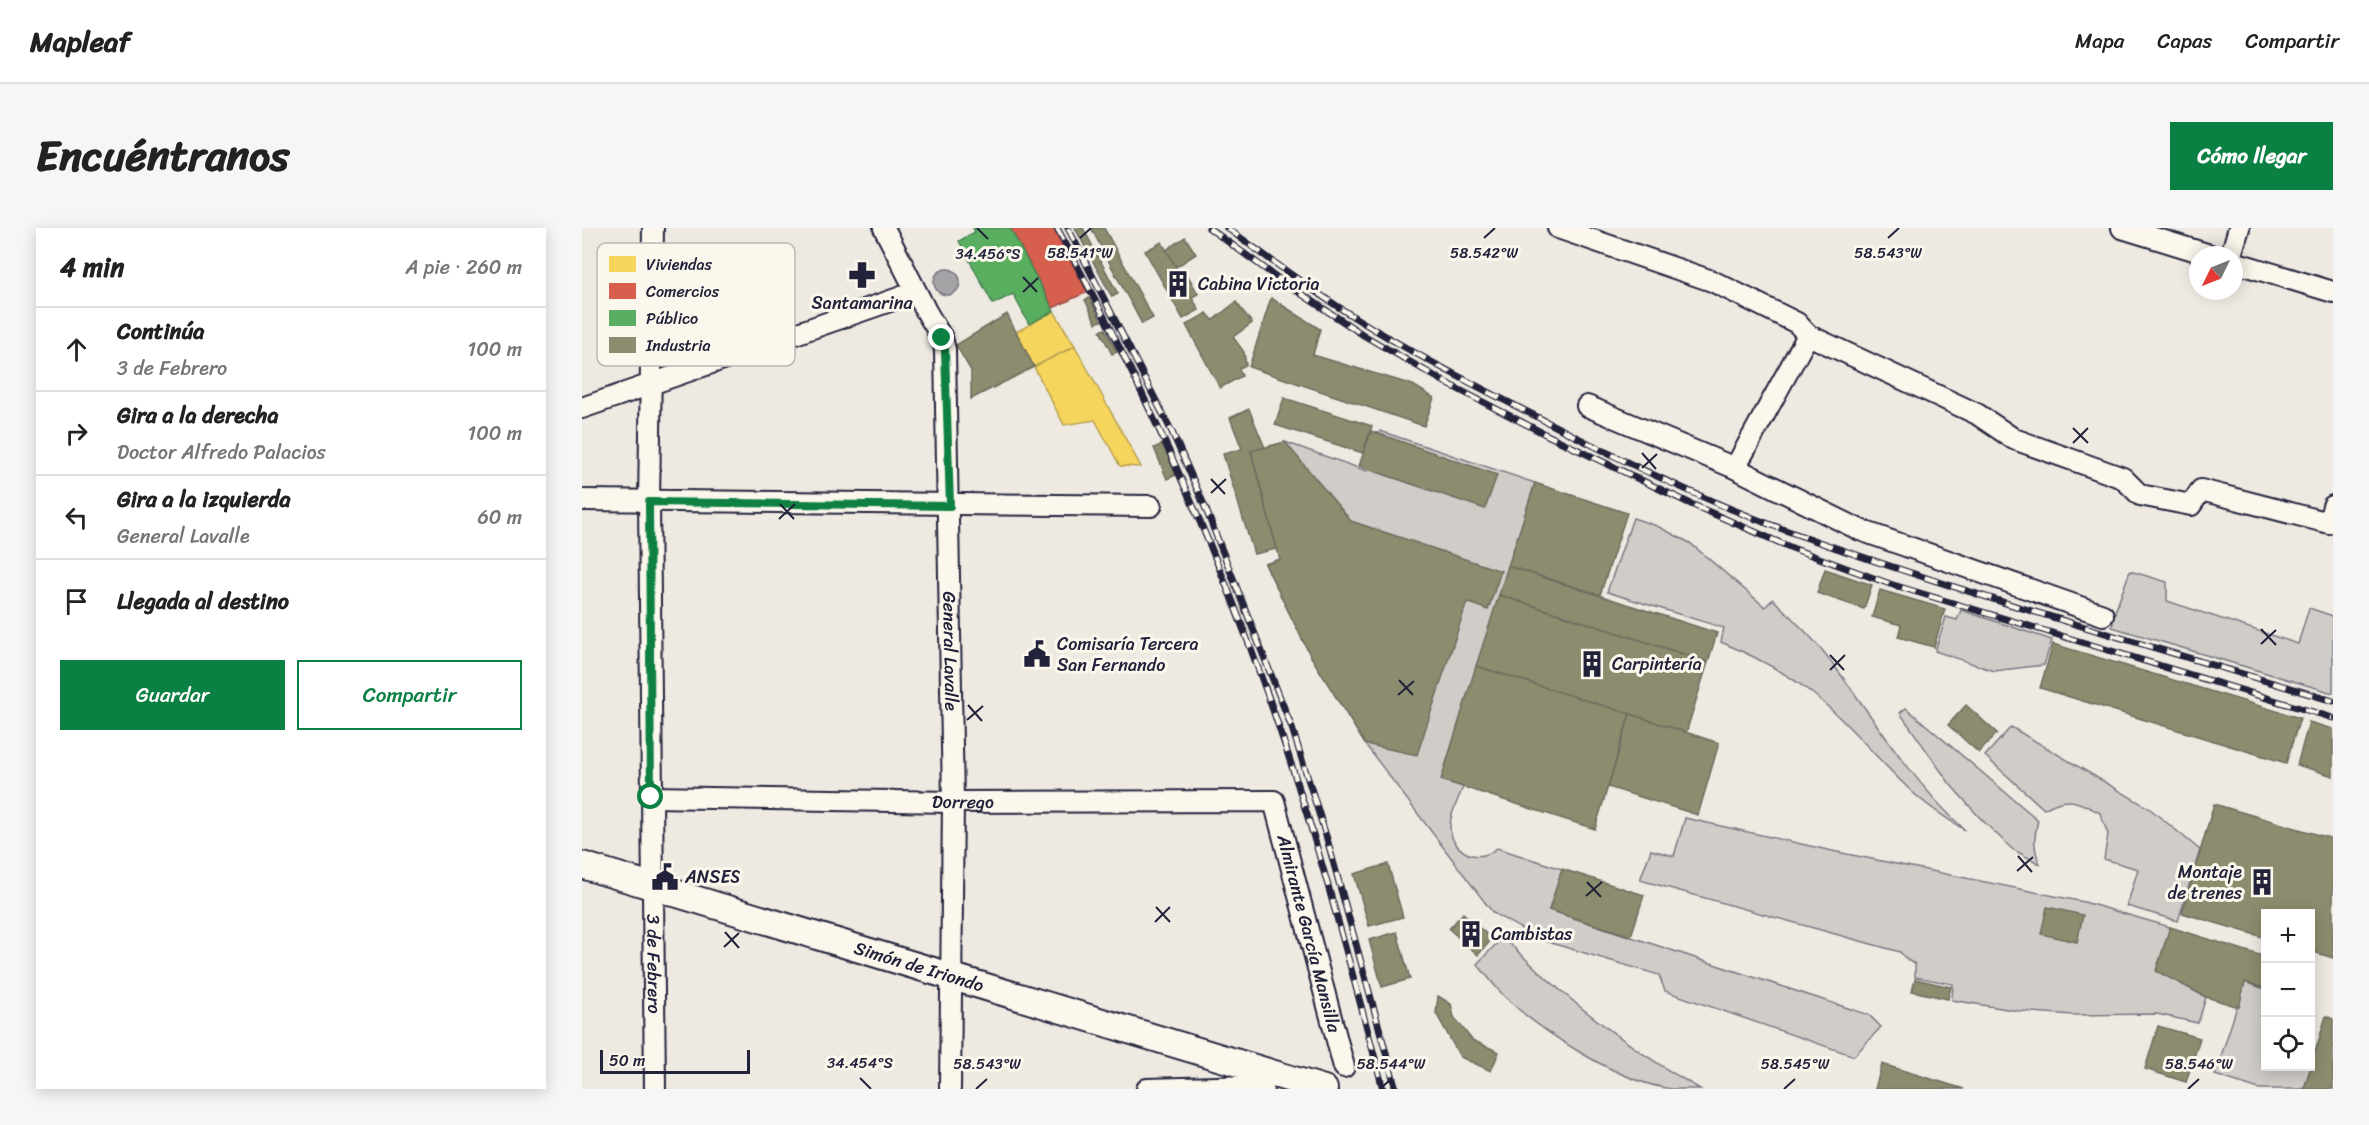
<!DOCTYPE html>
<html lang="es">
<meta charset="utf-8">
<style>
body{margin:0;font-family:Sriracha,sans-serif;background:#f6f6f6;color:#222}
.controls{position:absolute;right:18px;bottom:18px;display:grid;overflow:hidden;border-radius:0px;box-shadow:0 3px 15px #0003}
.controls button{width:54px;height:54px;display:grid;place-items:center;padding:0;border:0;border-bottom:2px solid #e0e0e0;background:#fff;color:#222;font:30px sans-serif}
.compass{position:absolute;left:1607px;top:18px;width:54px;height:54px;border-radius:50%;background:#fff;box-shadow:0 3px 15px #0003;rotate:227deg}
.scale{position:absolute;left:18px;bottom:15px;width:150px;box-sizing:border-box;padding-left:6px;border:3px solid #22223b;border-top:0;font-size:16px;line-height:21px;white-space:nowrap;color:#22223b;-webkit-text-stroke:4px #fbf7ec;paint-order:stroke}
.stop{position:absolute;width:18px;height:18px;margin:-14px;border:4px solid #0b8043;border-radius:50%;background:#fff}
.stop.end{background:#0b8043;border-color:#fff;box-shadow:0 2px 6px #0008}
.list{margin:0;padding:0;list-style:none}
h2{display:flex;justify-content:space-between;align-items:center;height:78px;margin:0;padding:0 24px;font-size:26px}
h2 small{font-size:20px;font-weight:400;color:#767676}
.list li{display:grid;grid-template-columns:39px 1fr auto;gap:18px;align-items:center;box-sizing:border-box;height:84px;padding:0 24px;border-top:2px solid #e0e0e0}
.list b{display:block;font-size:22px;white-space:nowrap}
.list p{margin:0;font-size:20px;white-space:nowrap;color:#767676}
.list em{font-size:20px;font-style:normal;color:#767676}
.actions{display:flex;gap:12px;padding:18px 24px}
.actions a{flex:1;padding:14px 0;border:2px solid #0b8043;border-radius:0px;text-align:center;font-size:21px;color:#0b8043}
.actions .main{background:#0b8043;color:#fff}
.icon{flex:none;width:33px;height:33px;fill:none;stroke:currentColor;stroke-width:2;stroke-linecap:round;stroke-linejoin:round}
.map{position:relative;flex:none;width:1751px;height:861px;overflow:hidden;border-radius:0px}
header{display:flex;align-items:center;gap:36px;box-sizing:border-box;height:84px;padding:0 30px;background:#fff;border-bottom:2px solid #e0e0e0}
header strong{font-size:28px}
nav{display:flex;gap:33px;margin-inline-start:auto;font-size:21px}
.intro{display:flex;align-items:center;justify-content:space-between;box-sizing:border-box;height:144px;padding:0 36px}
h1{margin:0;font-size:42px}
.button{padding:15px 27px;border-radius:0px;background:#0b8043;color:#fff;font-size:21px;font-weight:700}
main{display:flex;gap:36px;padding:0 36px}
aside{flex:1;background:#fff;border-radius:0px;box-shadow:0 3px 15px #0003}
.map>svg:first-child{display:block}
.green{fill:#d0cdc9;stroke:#797882;stroke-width:1.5}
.water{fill:#a6a3a7;stroke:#716f7c;stroke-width:1.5}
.homes{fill:#f6d55c;stroke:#b69f52;stroke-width:1.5}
.shops{fill:#d6604d;stroke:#a04d48;stroke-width:1.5}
.public{fill:#5aae61;stroke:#498456;stroke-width:1.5}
.industry{fill:#8c8c6e;stroke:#6c6c5f;stroke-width:1.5}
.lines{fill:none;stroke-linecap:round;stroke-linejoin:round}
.minor-casing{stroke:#22223b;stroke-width:24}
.tertiary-casing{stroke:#22223b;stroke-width:30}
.minor{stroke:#fbf7ec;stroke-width:20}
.tertiary{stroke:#fbf7ec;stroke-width:26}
.rail-casing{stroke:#22223b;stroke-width:7}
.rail{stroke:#fbf7ec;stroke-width:4.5;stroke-dasharray:14;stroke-linecap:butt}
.route{stroke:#0b8043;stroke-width:8}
.ticks{fill:none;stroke:#22223b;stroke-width:2}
.labels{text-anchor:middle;stroke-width:6;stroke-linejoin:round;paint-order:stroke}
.poi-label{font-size:18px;fill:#22223b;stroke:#fbf7ec;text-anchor:start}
.street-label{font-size:18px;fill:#22223b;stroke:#fbf7ec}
.key{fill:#fbf7ec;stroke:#bab7b7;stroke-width:1.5}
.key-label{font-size:16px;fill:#22223b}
.ticks-label{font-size:15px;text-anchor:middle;fill:#22223b;stroke:#fbf7ec;stroke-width:6;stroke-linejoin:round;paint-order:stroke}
</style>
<header>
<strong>Mapleaf</strong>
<nav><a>Mapa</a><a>Capas</a><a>Compartir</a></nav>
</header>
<div class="intro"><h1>Encuéntranos</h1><a class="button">Cómo llegar</a></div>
<main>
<aside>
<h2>4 min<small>A pie · 260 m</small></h2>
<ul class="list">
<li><svg class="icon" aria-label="ahead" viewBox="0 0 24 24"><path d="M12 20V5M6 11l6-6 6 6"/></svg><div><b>Continúa</b><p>3 de Febrero</p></div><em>100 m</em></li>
<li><svg class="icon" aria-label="right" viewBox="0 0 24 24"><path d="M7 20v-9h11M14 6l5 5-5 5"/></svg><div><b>Gira a la derecha</b><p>Doctor Alfredo Palacios</p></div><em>100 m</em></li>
<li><svg class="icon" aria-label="left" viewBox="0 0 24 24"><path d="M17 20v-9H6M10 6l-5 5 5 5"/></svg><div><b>Gira a la izquierda</b><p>General Lavalle</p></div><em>60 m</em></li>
<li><svg class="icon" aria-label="arrive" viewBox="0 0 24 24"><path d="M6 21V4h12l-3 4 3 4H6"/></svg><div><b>Llegada al destino</b></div></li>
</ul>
<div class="actions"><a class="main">Guardar</a><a>Compartir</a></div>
</aside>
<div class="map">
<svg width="1751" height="861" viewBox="0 0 1751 861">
<rect width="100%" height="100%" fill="#eeeae2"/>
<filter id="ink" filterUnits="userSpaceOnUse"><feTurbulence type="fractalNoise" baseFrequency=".0167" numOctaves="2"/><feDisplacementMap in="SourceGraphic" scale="12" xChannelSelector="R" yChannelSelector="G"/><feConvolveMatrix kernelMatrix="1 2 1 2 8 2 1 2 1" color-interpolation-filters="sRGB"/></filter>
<g filter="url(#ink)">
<!-- green -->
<g class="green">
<path d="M798 203 953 255 859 552 881 559C877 570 869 584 868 596 867 615 883 631 902 627 907 626 912 622 915 620L980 641 967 682 1287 787 1299 799 1272 828 1083 763 1077 747 959 712 911 685 783 516 728 427 683 336 698 331 669 223 703 214 785 243Z"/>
<path d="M1051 290 1075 298 1108 315 1183 379 1191 371C1210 391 1232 410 1248 432 1292 490 1329 553 1383 602 1360 588 1339 574 1321 555 1289 524 1261 489 1226 462 1199 442 1170 427 1139 414L1142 400 1025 364Z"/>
<path d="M1548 343 1585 354V373L1716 416 1727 380 1751 388V465L1530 399 1533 384Z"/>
<path d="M1379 382 1470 412 1462 437 1412 443 1353 423 1364 389 1375 392Z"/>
<path d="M1324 480 1456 592C1452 609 1451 620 1458 636L1430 621 1399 591 1368 556 1318 485Z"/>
<path d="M1429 499 1567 580 1618 622 1596 693 1545 678 1556 641 1522 631 1526 606 1518 585C1495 573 1486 567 1462 581L1403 528Z"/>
<path d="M1103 590 1255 624 1502 674 1588 699 1575 743 1624 769 1616 795 1575 786 1491 787 1437 783 1370 772 1371 756 1333 749V736L1325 732 1318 724 1058 652 1069 622 1092 628Z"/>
<path d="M921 709C980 768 1045 820 1118 861 1109 861 1099 861 1090 861 1038 855 959 804 922 768 912 758 904 746 895 736Z"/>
<path d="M1663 754 1683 761 1684 838H1728L1729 821 1734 822 1722 861H1677L1633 847Z"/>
</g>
<!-- water -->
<circle class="water" cx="365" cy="54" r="13"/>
<!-- homes -->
<g class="homes">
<path d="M472 83 493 118 452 139 434 104Z"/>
<path d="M493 118 559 239 538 238 513 192 482 197 452 139Z"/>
</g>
<!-- shops -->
<path class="shops" d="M428 0H471L505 64 471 80Z"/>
<!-- public -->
<path class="public" d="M391 0H428L472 83 447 96 431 66 411 76 377 13 393 4Z"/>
<!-- industry -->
<g class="industry">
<path d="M493 0H501L536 66 530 69Z"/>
<path d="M509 0H522L571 90 560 96Z"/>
<path d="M603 9 614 26 594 39 584 22Z"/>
<path d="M580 14 598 47 604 44 616 66 610 69 617 82 601 91 563 23Z"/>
<path d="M508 70 519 93 514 95 503 72Z"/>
<path d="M689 70 738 101 731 127 831 157 852 170 842 198 667 139Z"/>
<path d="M654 74 670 95 651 109 662 124 664 137 657 140 660 148 638 160 604 97 625 85 631 92Z"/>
<path d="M425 86 452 139 389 171V143L374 117Z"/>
<path d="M523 101 535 124 530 126 518 103Z"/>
<path d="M702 170 790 198 781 225 693 197Z"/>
<path d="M667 181 683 220 669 223 695 321 672 326 641 226 660 221 648 190Z"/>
<path d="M789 203 915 247 903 281 777 238Z"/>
<path d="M703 214 769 293 919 343 906 382 885 374 835 527 783 516 728 427 683 336 698 332 669 223Z"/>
<path d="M581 216 594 247 585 251 572 220Z"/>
<path d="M953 255 1045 285 1018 367 926 338Z"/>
<path d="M926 338 1135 405 1126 434 917 367Z"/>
<path d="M1243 341 1290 357 1282 381 1235 365Z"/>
<path d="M1298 362 1363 381 1352 419 1316 409 1319 397 1290 389Z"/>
<path d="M917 367 1126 434 1104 505 894 438Z"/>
<path d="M1471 416 1718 490 1704 535 1458 460Z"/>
<path d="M894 438 1048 486 1013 601 859 552Z"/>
<path d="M1384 477 1415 505 1397 525 1366 497Z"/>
<path d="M1048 486 1137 515 1116 587 1026 559Z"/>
<path d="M1727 494 1751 501V548L1715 537Z"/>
<path d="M1632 576 1751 611V730L1728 723V686H1684V710L1600 685Z"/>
<path d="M806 636 821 689 787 698 772 646Z"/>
<path d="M980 641 1062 667 1049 708 967 682Z"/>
<path d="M1465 679 1501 687 1495 714 1459 706Z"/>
<path d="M881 685 910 711 896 727 867 701Z"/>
<path d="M1588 699 1684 729V761L1663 754 1657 779 1624 769 1574 743Z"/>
<path d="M815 704 828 751 800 759 787 712Z"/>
<path d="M1333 751 1369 759 1366 771 1330 763Z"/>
<path d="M856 768 869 776 872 789 890 812 917 824 909 843 878 829 854 785Z"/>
<path d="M1744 788 1751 791V861H1722Z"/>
<path d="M1576 798 1618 810 1604 854 1563 841Z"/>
<path d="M1300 836 1382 861H1293Z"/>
</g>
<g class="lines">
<defs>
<g id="minor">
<path id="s1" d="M71 0 67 274 73 861"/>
<path id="s2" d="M302 0 344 83 360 110 363 122 371 574 368 861"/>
<path d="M976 0 1130 53 1215 95 1226 107 1395 186 1432 211 1541 250 1558 267 1609 277 1619 262 1747 295 1751 278"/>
<path d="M1540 0 1628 27"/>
<path d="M1649 27 1657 0"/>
<path d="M1652 34 1751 64"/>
<path d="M1005 178 1153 240 1278 302 1521 387"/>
<path d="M0 180 334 64"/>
<path d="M1153 240 1226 107"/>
<path d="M0 272 569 278"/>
<path id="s3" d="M69 569 371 574 692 573 762 839"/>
<path d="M565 861 670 858 681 861"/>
</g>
<g id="tertiary">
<path id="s4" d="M0 637 742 861"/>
</g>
</defs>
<!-- minor casing -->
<use href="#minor" class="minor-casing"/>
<!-- tertiary casing -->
<use href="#tertiary" class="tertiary-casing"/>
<!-- minor -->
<use href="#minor" class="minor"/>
<!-- tertiary -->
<use href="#tertiary" class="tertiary"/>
<defs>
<g id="rail">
<path d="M475 0C557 149 628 305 685 465 731 594 766 728 801 861"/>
<path d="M486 0 590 204 623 279 710 500 745 611 814 861"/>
<path d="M627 0 700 53 783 108 868 157 963 206 1109 276 1210 320 1308 356 1751 490"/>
<path d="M645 0C693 35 740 70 790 100 848 135 908 165 967 195 1048 237 1131 277 1217 307 1392 369 1573 419 1751 473"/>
</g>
</defs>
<!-- rail casing -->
<use href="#rail" class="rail-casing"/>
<!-- rail -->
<use href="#rail" class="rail"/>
</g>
</g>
<g class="lines" filter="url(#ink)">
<!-- route -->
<path class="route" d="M69 569 67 274 368 278 363 122 360 110"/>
</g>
<!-- ticks -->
<path class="ticks" d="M395 0 406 11M498 10 509 0M902 10 913 0M1306 10 1317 0M441 49 455 64M441 64 456 50M1491 200 1506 215M1491 215 1506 200M1060 225 1074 241M1060 240 1075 226M629 251 643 266M629 265 644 251M198 276 212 291M197 291 213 276M1679 401 1694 417M1679 416 1694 402M1248 427 1262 442M1248 442 1263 427M817 452 831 467M816 467 832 453M386 477 400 493M385 492 401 478M1436 628 1450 644M1435 643 1451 629M1005 654 1019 669M1004 668 1020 654M574 679 588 694M573 694 588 679M143 704 157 720M142 719 157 705M278 850 289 861M394 861 405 851M798 861 809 851M1202 861 1213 851M1606 861 1617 851"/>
<!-- icons -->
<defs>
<symbol id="pharmacy-bare" viewBox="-9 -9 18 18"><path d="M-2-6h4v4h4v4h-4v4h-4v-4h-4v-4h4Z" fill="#22223b" stroke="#fbf7ec" stroke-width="2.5" paint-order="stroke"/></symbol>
<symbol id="building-bare" viewBox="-9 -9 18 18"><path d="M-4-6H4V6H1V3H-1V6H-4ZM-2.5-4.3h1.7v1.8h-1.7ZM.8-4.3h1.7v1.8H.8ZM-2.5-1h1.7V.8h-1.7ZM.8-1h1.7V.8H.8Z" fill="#22223b" stroke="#fbf7ec" stroke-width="2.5" paint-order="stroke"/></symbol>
<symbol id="civic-bare" viewBox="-9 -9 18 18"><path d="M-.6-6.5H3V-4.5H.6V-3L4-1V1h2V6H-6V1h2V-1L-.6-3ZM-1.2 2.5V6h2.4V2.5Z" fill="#22223b" stroke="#fbf7ec" stroke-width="2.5" paint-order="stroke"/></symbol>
</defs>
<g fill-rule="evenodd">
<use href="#pharmacy-bare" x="261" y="28" width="38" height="38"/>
<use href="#building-bare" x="577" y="37" width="38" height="38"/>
<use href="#civic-bare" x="436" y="407" width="38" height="38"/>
<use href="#building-bare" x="991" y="417" width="38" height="38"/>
<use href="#civic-bare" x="64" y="630" width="38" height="38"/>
<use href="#building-bare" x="1661" y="635" width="38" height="38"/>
<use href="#building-bare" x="870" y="687" width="38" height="38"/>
</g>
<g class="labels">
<!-- poi labels -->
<g class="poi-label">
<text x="616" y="62">Cabina Victoria</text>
<text x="280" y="81" text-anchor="middle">Santamarina</text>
<text x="475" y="422">Comisaría Tercera<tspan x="475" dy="21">San Fernando</tspan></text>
<text x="1030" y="442">Carpintería</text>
<text x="1660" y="650" text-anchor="end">Montaje<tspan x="1660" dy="21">de trenes</tspan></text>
<text x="103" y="655">ANSES</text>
<text x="909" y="712">Cambistas</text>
</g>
<!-- street labels -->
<g class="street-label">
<text dy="6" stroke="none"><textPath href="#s2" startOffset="438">General Lavalle</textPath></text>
<text dy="6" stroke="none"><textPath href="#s3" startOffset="312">Dorrego</textPath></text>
<text dy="6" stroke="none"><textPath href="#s3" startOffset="760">Almirante García Mansilla</textPath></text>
<text dy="6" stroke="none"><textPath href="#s1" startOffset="736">3 de Febrero</textPath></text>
<text dy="6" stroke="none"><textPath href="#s4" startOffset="352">Simón de Iriondo</textPath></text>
</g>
</g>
<!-- legend -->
<rect x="15" y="15" width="198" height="123" rx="9" class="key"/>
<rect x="27" y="28" width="27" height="16" fill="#f6d55c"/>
<rect x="27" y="55" width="27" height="16" fill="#d6604d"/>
<rect x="27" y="82" width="27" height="16" fill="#5aae61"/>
<rect x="27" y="109" width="27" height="16" fill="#8c8c6e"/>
<g class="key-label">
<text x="64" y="42">Viviendas</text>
<text x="64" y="69">Comercios</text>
<text x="64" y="96">Público</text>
<text x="64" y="123">Industria</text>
</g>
<g class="ticks-label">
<text x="498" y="30">58.541°W</text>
<text x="902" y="30">58.542°W</text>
<text x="1306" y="30">58.543°W</text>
<text x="406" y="31">34.456°S</text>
<text x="278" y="840">34.454°S</text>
<text x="405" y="841">58.543°W</text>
<text x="809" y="841">58.544°W</text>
<text x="1213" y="841">58.545°W</text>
<text x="1617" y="841">58.546°W</text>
</g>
</svg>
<div class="controls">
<button>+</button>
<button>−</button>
<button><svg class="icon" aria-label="locate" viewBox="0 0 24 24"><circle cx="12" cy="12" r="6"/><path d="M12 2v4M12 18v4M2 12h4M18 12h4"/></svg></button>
</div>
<svg class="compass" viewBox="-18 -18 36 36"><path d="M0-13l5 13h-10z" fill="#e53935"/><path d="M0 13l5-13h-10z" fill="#767676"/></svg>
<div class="scale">50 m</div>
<div class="stop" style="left:69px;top:569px"></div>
<div class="stop end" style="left:360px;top:110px"></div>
</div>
</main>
